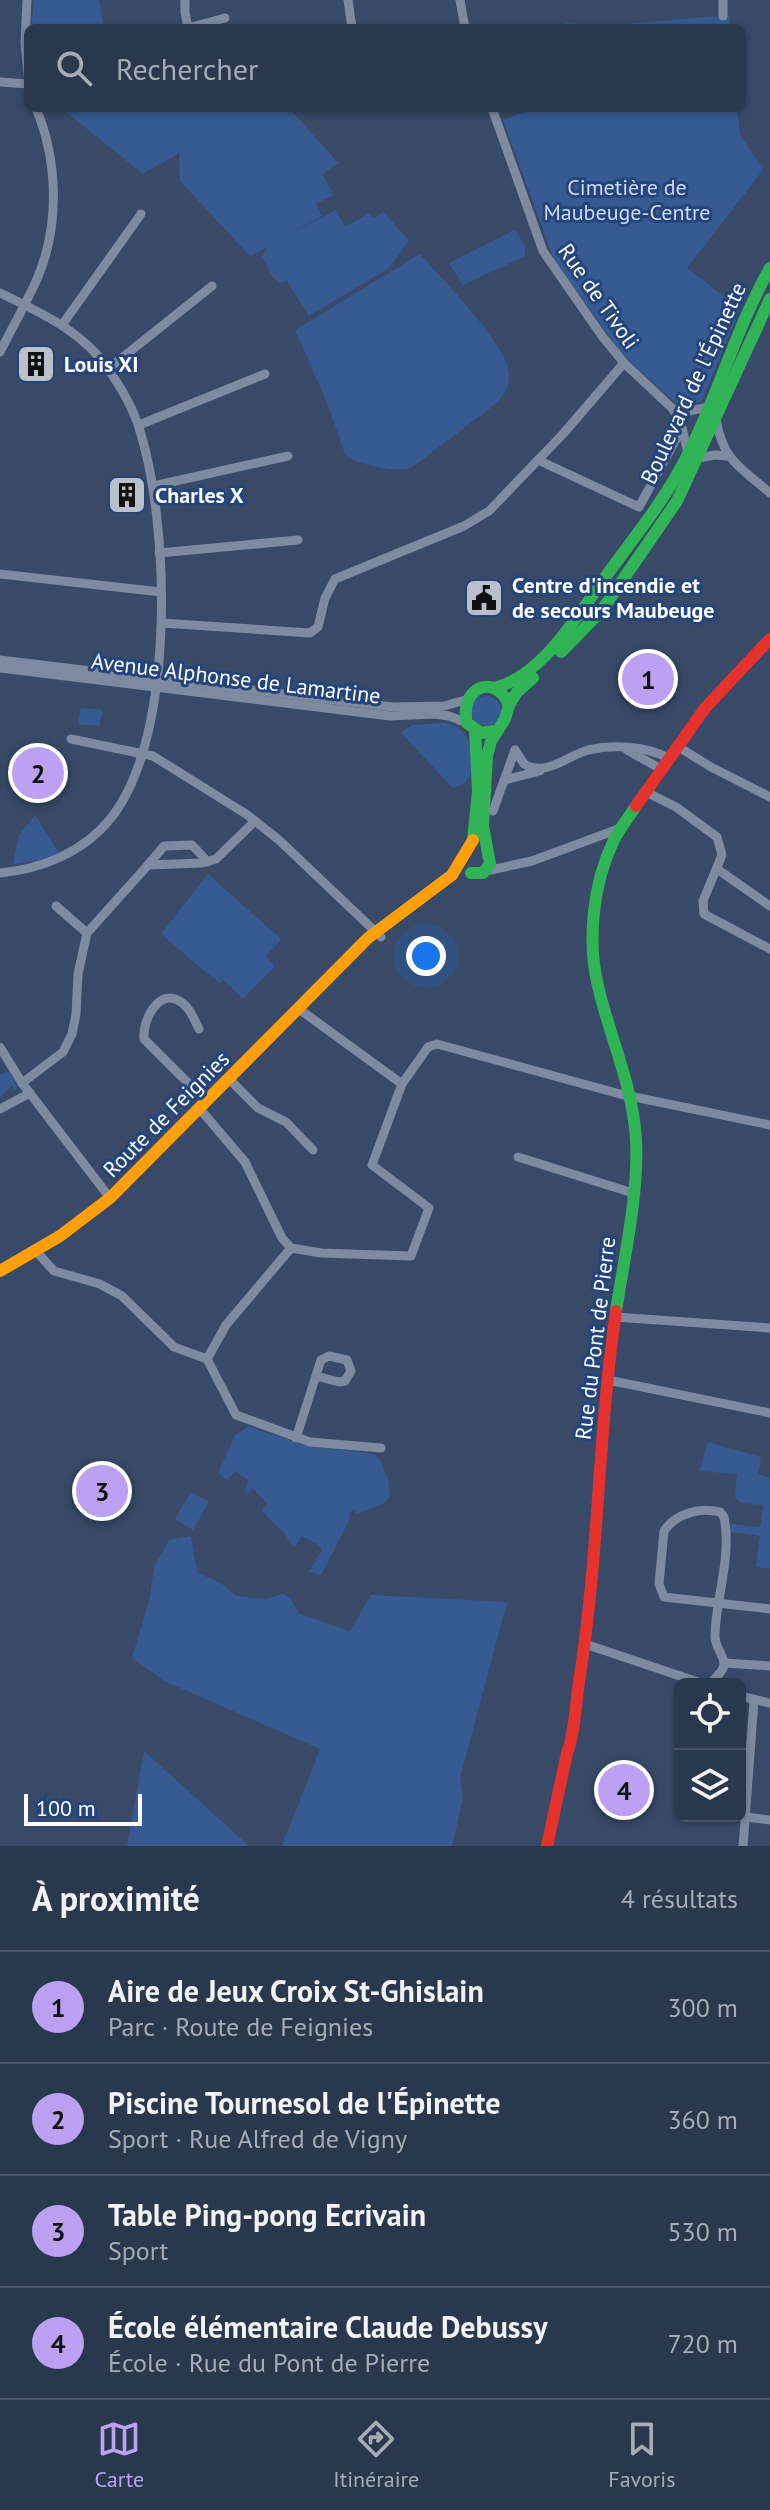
<!DOCTYPE html>
<html lang="fr">
<meta charset="utf-8">
<style>
body{margin:0;font-family:"PT Sans",sans-serif;background:#323f55;color:#f1f3f6}
.controls{position:absolute;right:24px;bottom:24px;display:grid;overflow:hidden;border-radius:12px;box-shadow:0 2px 6px #0004}
.controls button{width:72px;height:72px;display:grid;place-items:center;padding:0;border:0;border-bottom:2px solid #465266;background:#2a384e;color:#f1f3f6;font:40px sans-serif}
.scale{position:absolute;left:24px;bottom:20px;width:118px;box-sizing:border-box;padding-left:8px;border:4px solid #fff;border-top:0;font-size:22px;line-height:28px;white-space:nowrap;color:#fff;-webkit-text-stroke:6px #24447c;paint-order:stroke}
.you{position:absolute;left:426px;top:956px;width:28px;height:28px;margin:-20px;border:6px solid #fff;border-radius:50%;background:#1a73e8;box-shadow:0 0 0 12px #1a73e833}
.badge{display:grid;place-items:center;width:52px;height:52px;border-radius:50%;background:#bca0f2;color:#111;font-size:26px;font-weight:700}
.pin{position:absolute;translate:-50% -50%;border:4px solid #fff;box-shadow:0 2px 8px #0006}
.list{margin:0;padding:0;list-style:none}
h2{display:flex;justify-content:space-between;align-items:center;height:104px;margin:0;padding:0 32px;font-size:34px}
h2 small{font-size:26px;font-weight:400;color:#a5acb6}
.list li{display:grid;grid-template-columns:52px 1fr auto;gap:24px;align-items:center;box-sizing:border-box;height:112px;padding:0 32px;border-top:2px solid #465266}
.list b{display:block;font-size:30px;white-space:nowrap}
.list p{margin:0;font-size:26px;white-space:nowrap;color:#a5acb6}
.list em{font-size:26px;font-style:normal;color:#a5acb6}
.icon{flex:none;width:44px;height:44px;fill:none;stroke:currentColor;stroke-width:2;stroke-linecap:round;stroke-linejoin:round}
.map{position:relative;flex:none;width:770px;height:1846px;overflow:hidden}
.search{position:absolute;background:#2a384e;box-shadow:0 2px 6px #0004;left:24px;right:24px;top:24px;height:88px;display:flex;align-items:center;gap:20px;box-sizing:border-box;padding:0 28px;border-radius:12px;color:#a5acb6;font-size:30px}
.sheet{height:552px;background:#2a384e}
nav{display:flex;justify-content:space-around;align-items:center;box-sizing:border-box;height:112px;border-top:2px solid #465266;background:#2a384e;font-size:22px;color:#a5acb6}
nav a{display:grid;justify-items:center;gap:4px}
nav .on{color:#bca0f2}
.map>svg:first-child{display:block}
.green{fill:#375a93}
.lines{fill:none;stroke-linecap:round;stroke-linejoin:round}
.street{stroke:#7d8a9f;stroke-width:9}
.fast{stroke:#30b455;stroke-width:12}
.slow{stroke:#ff9f0a;stroke-width:12}
.jam{stroke:#e5322d;stroke-width:12}
.labels{text-anchor:middle;stroke-width:6;stroke-linejoin:round;paint-order:stroke}
.park-label{font-size:22px;fill:#cbdaf4;stroke:#24447c}
.street-label{font-size:22px;fill:#fff;stroke:#24447c}
.poi-label{font-size:22px;font-weight:bold;fill:#fff;stroke:#24447c;text-anchor:start}
</style>
<div class="map">
<svg width="770" height="1846" viewBox="0 0 770 1846">
<rect width="100%" height="100%" fill="#384a68"/>
<!-- green -->
<g class="green">
<path d="M34 0H99L104 28H31Z"/>
<path d="M729 15 730 28H564V23L614 25Z"/>
<path d="M61 108H289L338 163 323 174 333 195 316 204 322 216 288 235 336 210 345 227 369 213 373 218 384 212 409 241 389 268 309 316 287 281 280 283 273 278 262 256 267 247 250 256 180 181 179 153 143 174Z"/>
<path d="M536 108H737L740 135 763 170 687 268 740 309 701 402 677 404 623 356 554 259 503 120Z"/>
<path d="M515 230 525 246V256L463 285 449 263Z"/>
<path d="M420 254C441 278 509 346 509 375 509 387 504 394 497 403L411 468C397 473 355 465 345 454L326 400 295 330Z"/>
<circle cx="486" cy="711" r="15"/>
<path d="M81 708 103 710 99 726 78 724Z"/>
<path d="M447 723C472 730 471 751 473 772L464 784 453 788 401 733 412 725Z"/>
<path d="M35 815 59 853 35 861 13 864 19 835Z"/>
<path d="M208 874 281 939 266 956 275 966 243 999 223 980 219 983 161 934Z"/>
<path d="M9 1071 17 1087 15 1090 12 1086 0 1096V1075Z"/>
<path d="M248 1426 303 1445 374 1454 381 1461 388 1480 390 1497 384 1503 356 1514 355 1511 349 1512 350 1519 321 1575 309 1572 322 1549 317 1544 301 1536 295 1547C287 1542 288 1535 282 1530 274 1522 270 1522 262 1510L267 1503 252 1488 248 1494 244 1490 249 1480 235 1471 228 1480 220 1475 219 1471 235 1435Z"/>
<path d="M707 1442 761 1457 758 1474 770 1478V1569L756 1567 760 1536 730 1532 731 1524 760 1527 763 1505 741 1503 735 1497 737 1474 700 1471Z"/>
<path d="M100 1482H109L131 1493 132 1501C120 1517 111 1502 98 1501L93 1492 94 1485Z"/>
<path d="M191 1492 209 1502 193 1530 175 1519Z"/>
<path d="M191 1536 197 1572 222 1584 236 1596 266 1599 283 1594 290 1598 300 1614 350 1631 371 1595 507 1602 460 1778 463 1798 452 1846H282L320 1749 164 1681 132 1658 150 1597 154 1567 169 1540Z"/>
<path d="M144 1751 249 1846H127Z"/>
</g>
<g class="lines">
<!-- street -->
<g class="street">
<path d="M27 0 25 43 28 75"/>
<path d="M185 0V12L188 28"/>
<path d="M348 0 352 28"/>
<path d="M460 0 465 28"/>
<path d="M723 0V16"/>
<path d="M188 28 225 18"/>
<path d="M0 82 28 84"/>
<path d="M492 108 543 251 602 336 624 363 673 409 689 411 709 407"/>
<path d="M0 293C39 312 83 331 108 369 120 386 133 408 139 428 170 523 176 737 111 818 84 852 42 869 0 873"/>
<path d="M62 325 141 214"/>
<path d="M0 352C12 328 26 304 37 279 60 226 58 161 36 108"/>
<path d="M108 369 212 286"/>
<path d="M673 409 682 428 688 453"/>
<path d="M716 419C723 461 740 467 770 493"/>
<path d="M139 425 265 374"/>
<path d="M698 458 715 455 727 456"/>
<path d="M538 460 639 507 682 428"/>
<path d="M153 486 288 456"/>
<path d="M159 553 298 540"/>
<path d="M0 574 161 592"/>
<path d="M162 623 310 633 318 627 325 598 335 579 464 526 489 511 563 434 624 363"/>
<path d="M0 660 392 707 444 706 465 700"/>
<path d="M0 668 390 716 434 714 449 716 467 723"/>
<path d="M71 739 153 756 246 814 279 840 381 937"/>
<path d="M677 746 711 767 770 797"/>
<path d="M515 750 524 764C546 777 567 756 588 750 613 744 646 746 668 758"/>
<path d="M627 750 661 769"/>
<path d="M504 780 540 771"/>
<path d="M646 792 676 807 717 837 722 855 703 901 704 914 770 949"/>
<path d="M493 811 515 750"/>
<path d="M148 865 164 846 192 845 208 862"/>
<path d="M717 869 770 906"/>
<path d="M486 871 532 861 621 828"/>
<path d="M56 906 87 933"/>
<path d="M299 1009 402 1084 428 1047 437 1044 620 1094 770 1125"/>
<path d="M199 1029C194 1019 190 1008 181 1002 159 986 142 1021 144 1039L207 1102"/>
<path d="M0 1047 22 1083 110 1198"/>
<path d="M229 1079 258 1108 286 1122 313 1150"/>
<path d="M22 1083 63 1052 72 1034 76 1014 78 974 87 933 148 865 202 863 216 859 255 821"/>
<path d="M0 1109 30 1093"/>
<path d="M200 1109 245 1162 282 1238 291 1248"/>
<path d="M518 1157 633 1193"/>
<path d="M36 1251 54 1271 100 1284 122 1296 174 1347 207 1359"/>
<path d="M615 1317 770 1328"/>
<path d="M207 1359 226 1325 291 1248 321 1253 411 1256 429 1208 372 1165 402 1084"/>
<path d="M207 1359 236 1415 310 1442 381 1448"/>
<path d="M608 1380 770 1413"/>
<path d="M296 1438 321 1360 329 1356 347 1360 351 1371 345 1381 339 1382 316 1376"/>
<path d="M585 1644 704 1684"/>
<path d="M724 1663 770 1666"/>
<path d="M710 1684C714 1679 724 1671 724 1664 724 1655 714 1646 715 1635 716 1596 732 1558 724 1517L720 1512C701 1507 676 1513 664 1531L659 1584 664 1597 770 1609"/>
<path d="M740 1696 770 1703"/>
<path d="M746 1817 770 1820"/>
<path d="M743 1846 754 1701"/>
</g>
<!-- fast -->
<g class="fast">
<path d="M561 652 602 610 677 501 770 299"/>
<path d="M494 688C539 677 571 625 597 589 627 545 662 506 686 458 718 396 736 328 770 268"/>
<path d="M509 705 517 692 533 678"/>
<path d="M473 840 478 791 475 730"/>
<path d="M471 873H483L490 864 483 826 487 756 491 741 505 719 509 705C494 671 459 689 467 723L481 733 495 731"/>
<path d="M616 1311C624 1259 639 1192 636 1140 633 1086 610 1038 598 986 587 941 593 884 613 842 619 829 629 817 636 806"/>
</g>
<!-- slow -->
<path class="slow" d="M0 1271 60 1236 110 1198 368 938 452 875 473 840"/>
<!-- jam -->
<g class="jam">
<path d="M636 806 705 708 770 639"/>
<path d="M547 1846 567 1753C575 1734 576 1698 580 1675 599 1555 598 1432 616 1311"/>
</g>
</g>
<!-- icons -->
<defs>
<symbol id="building-square" viewBox="-11 -11 22 22"><rect x="-9" y="-9" width="18" height="18" rx="4" fill="#b9c0ca" stroke="#24447c"/><path d="M-4-6H4V6H1V3H-1V6H-4ZM-2.5-4.3h1.7v1.8h-1.7ZM.8-4.3h1.7v1.8H.8ZM-2.5-1h1.7V.8h-1.7ZM.8-1h1.7V.8H.8Z" fill="#111"/></symbol>
<symbol id="civic-square" viewBox="-11 -11 22 22"><rect x="-9" y="-9" width="18" height="18" rx="4" fill="#b9c0ca" stroke="#24447c"/><path d="M-.6-6.5H3V-4.5H.6V-3L4-1V1h2V6H-6V1h2V-1L-.6-3ZM-1.2 2.5V6h2.4V2.5Z" fill="#111"/></symbol>
</defs>
<g fill-rule="evenodd">
<use href="#building-square" x="14" y="342" width="44" height="44"/>
<use href="#building-square" x="105" y="473" width="44" height="44"/>
<use href="#civic-square" x="462" y="576" width="44" height="44"/>
</g>
<g class="labels">
<!-- park labels -->
<g class="park-label">
<text x="627" y="195">Cimetière de<tspan x="627" dy="25">Maubeuge-Centre</tspan></text>
</g>
<!-- street labels -->
<g class="street-label">
<text transform="translate(599 296) rotate(55)" y="8">Rue de Tivoli</text>
<text transform="translate(693 383) rotate(-65)" y="8">Boulevard de l'Épinette</text>
<text transform="translate(236 678) rotate(7)" y="8">Avenue Alphonse de Lamartine</text>
<text transform="translate(166 1114) rotate(-45)" y="8">Route de Feignies</text>
<text transform="translate(595 1338) rotate(-83)" y="8">Rue du Pont de Pierre</text>
</g>
<!-- poi labels -->
<g class="poi-label">
<text x="64" y="372">Louis XI</text>
<text x="155" y="503">Charles X</text>
<text x="512" y="593">Centre d'incendie et<tspan x="512" dy="25">de secours Maubeuge</tspan></text>
</g>
</g>
</svg>
<div class="controls">
<button><svg class="icon" aria-label="locate" viewBox="0 0 24 24"><circle cx="12" cy="12" r="6"/><path d="M12 2v4M12 18v4M2 12h4M18 12h4"/></svg></button>
<button><svg class="icon" aria-label="layers" viewBox="0 0 24 24"><path d="M12 4l9 5-9 5-9-5zM3 14l9 5 9-5"/></svg></button>
</div>
<div class="scale">100 m</div>
<div class="you"></div>
<div class="pin badge" style="left:648px;top:679px">1</div>
<div class="pin badge" style="left:38px;top:773px">2</div>
<div class="pin badge" style="left:102px;top:1491px">3</div>
<div class="pin badge" style="left:624px;top:1790px">4</div>
<div class="search"><svg class="icon" aria-label="search" viewBox="0 0 24 24"><circle cx="10" cy="10" r="6"/><path d="M15 15l6 6"/></svg>Rechercher</div>
</div>
<section class="sheet">
<h2>À proximité<small>4 résultats</small></h2>
<ul class="list">
<li><span class="badge">1</span><div><b>Aire de Jeux Croix St-Ghislain</b><p>Parc · Route de Feignies</p></div><em>300 m</em></li>
<li><span class="badge">2</span><div><b>Piscine Tournesol de l'Épinette</b><p>Sport · Rue Alfred de Vigny</p></div><em>360 m</em></li>
<li><span class="badge">3</span><div><b>Table Ping-pong Ecrivain</b><p>Sport</p></div><em>530 m</em></li>
<li><span class="badge">4</span><div><b>École élémentaire Claude Debussy</b><p>École · Rue du Pont de Pierre</p></div><em>720 m</em></li>
</ul>
</section>
<nav>
<a class="on"><svg class="icon" aria-label="map" viewBox="0 0 24 24"><path d="M3 6l6-2 6 2 6-2v14l-6 2-6-2-6 2zM9 4v14M15 6v14"/></svg>Carte</a>
<a><svg class="icon" aria-label="directions" viewBox="0 0 24 24"><path d="M12 3l9 9-9 9-9-9zM9 14v-3h6M13 9l2 2-2 2"/></svg>Itinéraire</a>
<a><svg class="icon" aria-label="saved" viewBox="0 0 24 24"><path d="M7 4h10v16l-5-4-5 4z"/></svg>Favoris</a>
</nav>
